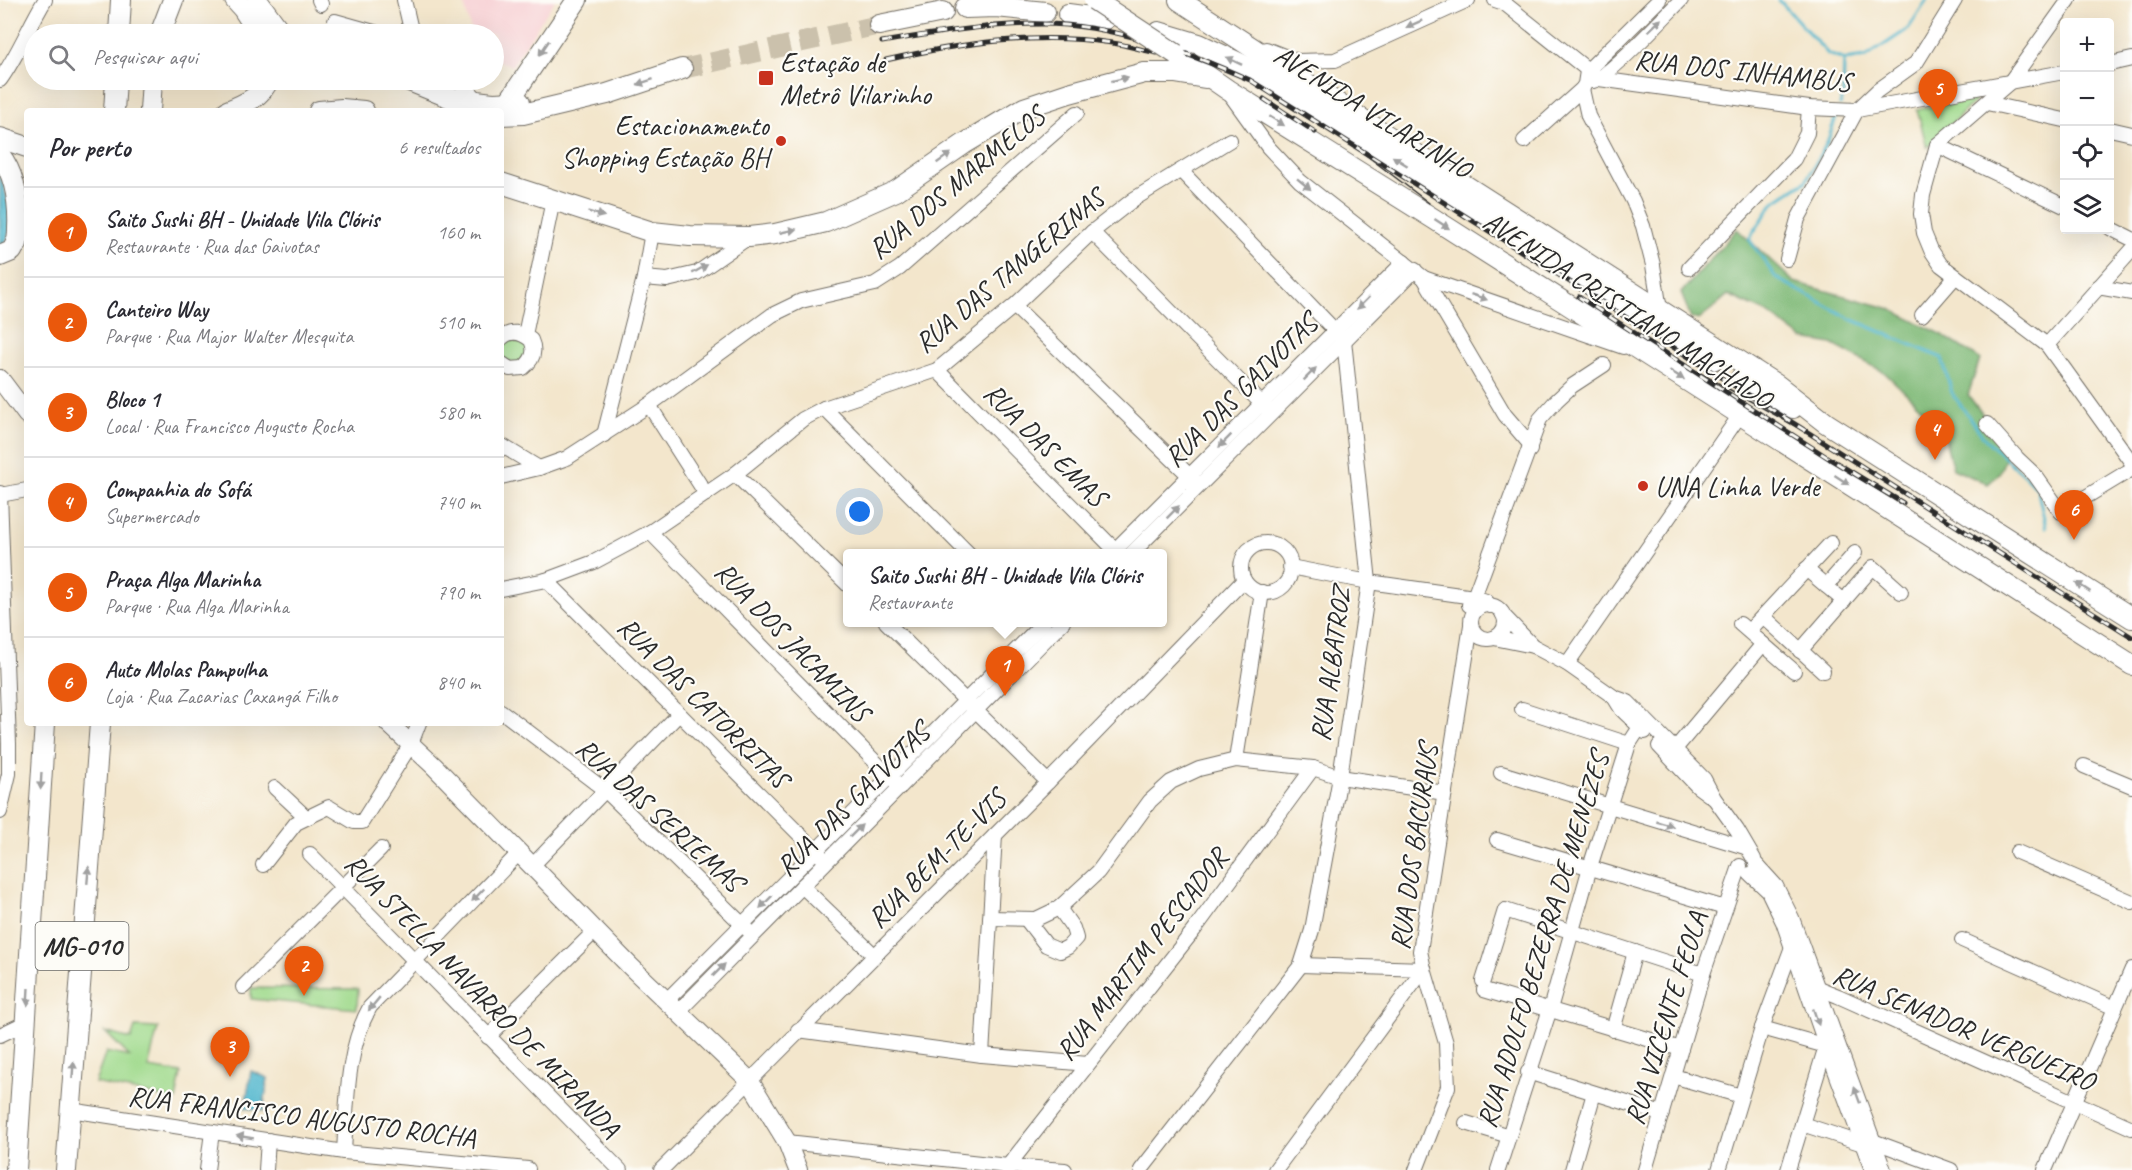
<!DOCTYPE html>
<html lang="pt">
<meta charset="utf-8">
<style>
body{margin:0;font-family:Caveat,sans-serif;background:#f7f7f7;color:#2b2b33}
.controls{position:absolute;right:18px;top:18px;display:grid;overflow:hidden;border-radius:6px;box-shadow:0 6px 24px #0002}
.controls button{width:54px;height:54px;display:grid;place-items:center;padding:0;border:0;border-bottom:2px solid #e1e1e2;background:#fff;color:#2b2b33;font:30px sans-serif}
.you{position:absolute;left:860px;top:512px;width:21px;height:21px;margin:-15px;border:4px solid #fff;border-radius:50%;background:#1a73e8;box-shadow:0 0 0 9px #1a73e833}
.badge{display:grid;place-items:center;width:39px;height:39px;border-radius:50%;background:#ea580c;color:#fff;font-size:20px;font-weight:700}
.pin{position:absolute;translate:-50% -50px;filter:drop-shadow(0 2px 3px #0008)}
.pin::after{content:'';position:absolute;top:32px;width:21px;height:18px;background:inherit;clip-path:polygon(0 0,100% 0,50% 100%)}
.popup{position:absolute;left:843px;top:549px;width:324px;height:78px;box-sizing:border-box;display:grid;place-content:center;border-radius:6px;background:#fff;filter:drop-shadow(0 2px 4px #0005);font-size:20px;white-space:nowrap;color:#7c7c81}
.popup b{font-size:22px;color:#2b2b33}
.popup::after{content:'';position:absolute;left:50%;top:100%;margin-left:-12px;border:12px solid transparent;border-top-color:#fff}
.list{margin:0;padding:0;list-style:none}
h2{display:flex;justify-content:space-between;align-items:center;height:78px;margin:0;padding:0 24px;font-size:26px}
h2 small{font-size:20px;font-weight:400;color:#7c7c81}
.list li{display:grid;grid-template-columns:39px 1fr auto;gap:18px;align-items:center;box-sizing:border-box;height:90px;padding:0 24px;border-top:2px solid #e1e1e2}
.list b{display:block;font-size:22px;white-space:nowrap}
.list p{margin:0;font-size:20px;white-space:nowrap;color:#7c7c81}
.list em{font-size:20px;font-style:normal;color:#7c7c81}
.icon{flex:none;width:33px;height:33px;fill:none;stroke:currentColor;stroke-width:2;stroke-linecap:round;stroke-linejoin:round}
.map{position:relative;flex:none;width:2132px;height:1170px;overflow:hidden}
.search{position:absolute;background:#fff;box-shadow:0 6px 24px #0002;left:24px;top:24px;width:480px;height:66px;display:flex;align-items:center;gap:15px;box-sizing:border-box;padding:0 21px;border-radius:33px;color:#7c7c81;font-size:22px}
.panel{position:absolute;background:#fff;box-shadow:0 6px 24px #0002;left:24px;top:108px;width:480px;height:618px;border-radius:6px}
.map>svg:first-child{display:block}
.built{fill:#f7cfd3}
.green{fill:#a0da8d;stroke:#66825c;stroke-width:1.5}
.forest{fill:#80ba78;stroke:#567252;stroke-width:1.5}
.water{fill:#4fb6cd;stroke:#3d707c;stroke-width:1.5}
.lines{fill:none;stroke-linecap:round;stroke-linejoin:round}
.stream{stroke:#4fb6cd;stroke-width:3}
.highway-tunnel{stroke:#cbc1ac;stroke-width:20;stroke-dasharray:20 10;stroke-linecap:butt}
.minor-casing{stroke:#716c63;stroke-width:16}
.major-casing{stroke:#716c63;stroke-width:20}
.highway-casing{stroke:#716c63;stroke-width:22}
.minor{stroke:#fff;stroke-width:14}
.major{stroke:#fff;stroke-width:18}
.highway{stroke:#fff;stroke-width:20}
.tram{stroke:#2b2b2b;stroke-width:1.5}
.rail-casing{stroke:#2b2b2b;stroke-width:5}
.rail{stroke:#fdfcf7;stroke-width:3;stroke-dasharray:9;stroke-linecap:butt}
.highway-bridge-casing{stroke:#716c63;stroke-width:22;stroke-linecap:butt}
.highway-bridge{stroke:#fff;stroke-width:20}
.oneway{fill:#a0a0a0}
.poi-dot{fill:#c8321e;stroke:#fdfcf7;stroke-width:2}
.labels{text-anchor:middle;stroke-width:4.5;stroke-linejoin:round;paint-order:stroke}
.shield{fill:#fdfcf7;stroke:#6a6a68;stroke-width:1.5}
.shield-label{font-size:27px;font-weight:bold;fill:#2b2b2b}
.poi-label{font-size:28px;fill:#2b2b2b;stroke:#fdfcf7;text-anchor:start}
.street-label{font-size:28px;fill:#2b2b2b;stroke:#fdfcf7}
</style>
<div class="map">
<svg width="2132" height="1170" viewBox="0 0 2132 1170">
<rect width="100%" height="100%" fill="#fdfcf7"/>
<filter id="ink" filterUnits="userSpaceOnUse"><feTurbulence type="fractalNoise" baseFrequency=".0167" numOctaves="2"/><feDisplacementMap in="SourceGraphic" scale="12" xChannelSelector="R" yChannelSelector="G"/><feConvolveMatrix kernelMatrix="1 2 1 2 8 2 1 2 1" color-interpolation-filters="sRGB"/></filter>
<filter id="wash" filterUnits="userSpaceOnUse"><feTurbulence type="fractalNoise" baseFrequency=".008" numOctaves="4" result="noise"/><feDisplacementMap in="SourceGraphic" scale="24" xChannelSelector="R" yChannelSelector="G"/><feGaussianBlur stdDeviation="1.35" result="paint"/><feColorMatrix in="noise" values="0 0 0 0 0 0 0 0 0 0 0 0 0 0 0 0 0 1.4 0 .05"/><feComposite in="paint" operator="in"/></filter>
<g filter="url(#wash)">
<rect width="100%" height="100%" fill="#f3e6cc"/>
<!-- built -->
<path class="built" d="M463 0H555L512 66 494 59V34H472Z"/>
<!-- green -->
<g class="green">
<path d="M1978 98 1927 148 1917 109Z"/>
<path d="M518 337 530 347 522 365 503 360C497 346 505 341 518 337Z"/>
<path d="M251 988 358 989 357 1009 251 999Z"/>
<path d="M135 1027 158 1028 148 1068 181 1073 176 1100 95 1083 106 1052 130 1057 105 1032 131 1039Z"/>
</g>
<!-- forest -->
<path class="forest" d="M1737 229 1794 282 1888 308 1939 333 1980 359 1968 395 2009 449 1999 474 1988 484 1953 469 1942 428 1884 372 1832 344 1803 339 1768 313 1728 295 1699 320 1691 318 1681 293Z"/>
<!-- water -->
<g class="water">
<path d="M0 171 14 224 3 247 0 248Z"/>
<path d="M251 1071 268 1078 263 1111 245 1108Z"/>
</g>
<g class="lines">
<!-- stream -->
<g class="stream">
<path d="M1779 0 1828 54 1844 60 1866 57 1908 29 1927 0"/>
<path d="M1840 105 1843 96 1844 60"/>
<path d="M1837 114 1827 143 1806 181 1774 202 1749 239 1776 278 1851 319 1942 358 1952 393 1984 438 2037 488 2046 527"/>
</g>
</g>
</g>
<g filter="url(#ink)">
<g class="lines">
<!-- highway-tunnel -->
<path class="highway-tunnel" d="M682 69 879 25"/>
<defs>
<g id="minor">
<path d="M319 0 321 4"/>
<path d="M404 0 412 34"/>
<path d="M1495 0 1504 3 1599 79 1809 108 1857 110 2064 72"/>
<path d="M2069 0 2010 82 1937 145 1923 195 1921 214 1924 233 1931 250 1941 265 2047 345 2132 463"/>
<path d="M335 21 381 34"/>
<path d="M1266 49 1297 61 1335 60 1468 0"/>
<path d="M2110 64 2132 59"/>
<path d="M0 80C18 55 29 26 45 0"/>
<path d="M458 80 479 101"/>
<path d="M1593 81C1610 76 1665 16 1681 0"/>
<path d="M1582 89 1588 116 1633 201 1643 226 1653 265 1660 310"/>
<path d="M1232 97 1268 147 1300 181 1424 278 1505 415 1529 443 1530 450"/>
<path d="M1987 103 2064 120"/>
<path d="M2110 129 2132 134"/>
<path d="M1524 141 1582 89 1585 84 1587 71 1659 0"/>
<path d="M1937 145 2064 206"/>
<path d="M2110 228 2132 239"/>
<path d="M1092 232 1268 410"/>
<path d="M1787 259 1798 219 1857 110 1877 91 1916 63 1955 0"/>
<path d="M1689 268 1794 159 1807 133 1809 108"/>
<path d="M644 278 667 280 697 273 749 237"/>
<path d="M1424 278 1623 347"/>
<path d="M2098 287 2132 293"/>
<path d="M1014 306 1196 482"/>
<path d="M1922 315 1955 277"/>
<path d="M525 335 553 200"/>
<path d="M501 339C510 329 521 332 531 340 536 351 533 360 523 368L510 369 501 363"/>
<path d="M2047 345 2132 250"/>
<path d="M937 370 1119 554"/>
<path d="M649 405 706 494"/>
<path d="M824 408 969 554"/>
<path d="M1987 424 2017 458 2035 475 2061 512 2132 469"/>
<path d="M604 435 644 278 652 232"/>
<path d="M501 445 539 468"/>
<path d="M735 474 848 585"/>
<path d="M501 477 539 468 567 458 649 405 772 315 801 301 875 284 900 268 1077 113"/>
<path d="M0 493 9 744V774L0 812"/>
<path d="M0 495 27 490"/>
<path d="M650 532 896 783"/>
<circle cx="1266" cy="568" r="25"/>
<path d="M1111 554 1404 262"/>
<path d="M1131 554 1415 270"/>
<path d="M1290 567 1369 582 1474 597 1486 601 1490 606"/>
<path d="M1806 569 1844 601"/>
<path d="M546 580 822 857"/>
<path d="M1826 586 1855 553"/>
<path d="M501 589 546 580 594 562 650 532 735 474 803 419 824 408 937 370 1014 306 1092 232 1134 199 1230 140"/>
<path d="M1469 605 1474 597 1540 419 1556 401 1572 386 1604 365"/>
<circle cx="1488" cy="622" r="17"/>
<path d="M1503 615 1533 646 1567 664 1614 697 1628 702 1704 779 1714 798 1737 830 1754 859"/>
<path d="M1763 616 1823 671"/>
<path d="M886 622 1048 782"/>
<path d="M1740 624 1794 671"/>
<path d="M1749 631 1831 543"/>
<path d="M1494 638 1533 646"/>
<path d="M1800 651 1873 567 1901 592"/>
<path d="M1567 664 1740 415"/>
<path d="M1614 697 1622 710 1645 732"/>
<path d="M1522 709 1629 744"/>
<path d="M501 711 606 791 748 930"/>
<path d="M1659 746 1697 786 1712 797"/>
<path d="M1675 749 1763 644"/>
<path d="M1236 760 1262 592"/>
<path d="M2084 766 2132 786"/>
<path d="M1501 773 1745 847"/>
<path d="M275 788 306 817"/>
<path d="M1497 840 1725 908"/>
<path d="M2017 852 2132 902"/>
<path d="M310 854 620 1170"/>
<path d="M1756 864 1776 886 1792 918 1884 1170"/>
<path d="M263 865 296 823 329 807 354 822H362L411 744 419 723"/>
<path d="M532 866 679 714"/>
<path d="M1750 874 1768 891 1783 922 1826 1046 1872 1170"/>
<path d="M802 886 874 955"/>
<path d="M990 918 1036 919 1059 908 1098 872 1150 801 1171 782 1199 769 1236 760 1313 768 1340 777 1445 793"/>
<path d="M1026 919 1046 945 1060 951 1068 947 1076 938 1073 928 1059 908"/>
<path d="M1962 940 2115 1008"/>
<path d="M1301 965 1424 969"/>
<path d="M1483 981 1505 910 1703 974"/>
<path d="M243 987 381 849"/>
<path d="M1484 990 1681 1049"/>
<path d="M1808 992 1818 988 1838 996 2132 1128"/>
<path d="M666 1001 1044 622"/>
<path d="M678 1012 1063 622"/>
<path d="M1762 1028 1826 1046"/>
<path d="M798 1030 982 1055 1088 1064"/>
<path d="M1613 1030 1635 952"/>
<path d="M0 1035 27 1022"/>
<path d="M488 1037 596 930"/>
<path d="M982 1055 995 835"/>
<path d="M1528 1072 1662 1114"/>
<path d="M1673 1076 1741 1096"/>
<path d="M70 1110 344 1152 528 1169"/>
<path d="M1466 1123 1509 1136"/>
<path d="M1802 1124 1863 1144"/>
<path d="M787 1142 1008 1166 1065 1170"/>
<path d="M1868 1143 1873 1141 1951 1170"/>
<path d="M344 1152C347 1103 346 1050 370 1007L519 853"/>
<path d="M207 1170 212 1132"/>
<path d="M266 1170 268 1140"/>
<path d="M661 1170 1048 782 1244 580"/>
<path d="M1008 1170V1166L1194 930 1313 768"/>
<path d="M1141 1170 1301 965 1312 930 1340 777 1369 582 1344 340 1181 171"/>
<path d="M1275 1170 1424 969"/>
<path d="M1416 1170 1448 1087 1446 1043 1424 969 1420 951 1471 625"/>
<path d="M1498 1170 1550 1009 1590 867 1629 744 1640 727"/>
<path d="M1572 1170 1594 1093"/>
<path d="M1645 1170 1703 974 1740 866"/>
<path d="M1719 1170 1762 1028 1792 947 1795 946"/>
<path d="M1788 1170 1826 1046"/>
<path d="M2045 1170 2132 969"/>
</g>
<g id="major">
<path d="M0 379 27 415"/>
<path d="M388 723 434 766 630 966 749 1080 787 1142 798 1170"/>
</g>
<g id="highway">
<path d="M235 0 243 9 259 34"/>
<path d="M257 0 282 34"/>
<path d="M1179 0 1388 136 1777 385 1826 423 2132 618"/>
<path d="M965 8 996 7 1045 12"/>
<path d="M1068 14 1105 19"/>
<path d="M879 25 943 12"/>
<path d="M1159 32 1199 44 1258 72 1331 117 1713 360"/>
<path d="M119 34 121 0"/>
<path d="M160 34 173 0"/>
<path d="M1176 54 1228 90 1434 219 2132 665"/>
<path d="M407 80 451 98 493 103 520 102"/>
<path d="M503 110 577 0"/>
<path d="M114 111 116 80"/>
<path d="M150 111 152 80"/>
<path d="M227 111C243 105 263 96 268 80"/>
<path d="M319 111 342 109 364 111"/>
<path d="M501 115 523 114 607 94 682 69"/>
<path d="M0 138 27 147"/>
<path d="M0 155C19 180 20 214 17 244"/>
<path d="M501 183 652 232 690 236 749 237 775 234 826 222 896 191 964 144 1024 108 1069 93 1144 73H1175L1205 78"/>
<path d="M0 256 12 251 21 233"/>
<path d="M1741 378 1776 400 1793 408"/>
<path d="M16 1170 45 723"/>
<path d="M66 1170 100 723"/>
</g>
</defs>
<!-- minor casing -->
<use href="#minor" class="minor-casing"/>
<!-- major casing -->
<use href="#major" class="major-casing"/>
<!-- highway casing -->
<use href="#highway" class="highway-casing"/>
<!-- minor -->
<use href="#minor" class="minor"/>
<!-- major -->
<use href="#major" class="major"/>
<!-- highway -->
<use href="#highway" class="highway"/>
<!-- tram -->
<g class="tram">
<path d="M1354 146 1429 203"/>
<path d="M1679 361 1802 430"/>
</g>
<defs>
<g id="rail">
<path d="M882 42C935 33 989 24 1042 24 1112 24 1187 52 1250 80L2132 637"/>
<path d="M886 60C961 43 1036 32 1112 43 1127 45 1142 50 1157 53"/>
<path d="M1264 99 1315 132"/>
<path d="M1579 297 1830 459 1903 503"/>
</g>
</defs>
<!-- rail casing -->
<use href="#rail" class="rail-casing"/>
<!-- rail -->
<use href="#rail" class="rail"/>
<defs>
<path id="highway-bridge" d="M1094 0 1176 54"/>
</defs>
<!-- highway-bridge casing -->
<use href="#highway-bridge" class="highway-bridge-casing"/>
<!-- highway-bridge -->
<use href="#highway-bridge" class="highway-bridge"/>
</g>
<!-- one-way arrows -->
<defs><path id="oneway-solid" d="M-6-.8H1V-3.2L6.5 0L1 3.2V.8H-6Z" transform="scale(1.5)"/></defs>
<g class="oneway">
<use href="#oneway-solid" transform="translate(1414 24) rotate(156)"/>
<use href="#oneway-solid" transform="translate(1655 25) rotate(-44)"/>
<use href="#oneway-solid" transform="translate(544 48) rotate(124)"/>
<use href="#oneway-solid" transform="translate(1234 61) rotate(-154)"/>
<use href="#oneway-solid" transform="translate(1120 79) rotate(-14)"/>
<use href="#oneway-solid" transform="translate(645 82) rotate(162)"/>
<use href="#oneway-solid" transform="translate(1277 121) rotate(32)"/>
<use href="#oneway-solid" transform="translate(944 158) rotate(-35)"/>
<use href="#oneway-solid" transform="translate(1400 161) rotate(-148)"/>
<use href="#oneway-solid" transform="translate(1304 184) rotate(39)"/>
<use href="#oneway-solid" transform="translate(596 214) rotate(17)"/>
<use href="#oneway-solid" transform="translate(1442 224) rotate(33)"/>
<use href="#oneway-solid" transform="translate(788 231) rotate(-13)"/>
<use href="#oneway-solid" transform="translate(700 269) rotate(-30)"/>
<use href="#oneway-solid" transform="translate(1479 297) rotate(19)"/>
<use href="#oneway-solid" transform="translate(1363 303) rotate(135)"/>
<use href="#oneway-solid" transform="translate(1310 374) rotate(-45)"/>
<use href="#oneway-solid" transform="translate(1677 375) rotate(32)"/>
<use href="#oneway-solid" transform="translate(1225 441) rotate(135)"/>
<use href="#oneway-solid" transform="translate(1842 480) rotate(33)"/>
<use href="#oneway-solid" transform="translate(1173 512) rotate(-45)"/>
<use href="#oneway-solid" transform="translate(2083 587) rotate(-147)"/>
<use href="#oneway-solid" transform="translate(41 781) rotate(93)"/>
<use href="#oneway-solid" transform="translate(1665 824) rotate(16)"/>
<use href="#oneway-solid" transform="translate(856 831) rotate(-45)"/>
<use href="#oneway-solid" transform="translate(88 875) rotate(-85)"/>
<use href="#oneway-solid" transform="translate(478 895) rotate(134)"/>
<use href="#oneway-solid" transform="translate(766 902) rotate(135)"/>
<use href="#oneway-solid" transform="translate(719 970) rotate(-45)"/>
<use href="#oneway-solid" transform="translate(28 997) rotate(93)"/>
<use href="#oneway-solid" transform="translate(374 1004) rotate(130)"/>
<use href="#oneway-solid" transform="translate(1816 1017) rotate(71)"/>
<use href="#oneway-solid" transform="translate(73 1070) rotate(-86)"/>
<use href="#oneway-solid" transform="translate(1857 1095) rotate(-110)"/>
<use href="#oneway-solid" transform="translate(245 1137) rotate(-171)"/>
</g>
</g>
<!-- markers -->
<g class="poi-dot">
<rect x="758" y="70" width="16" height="16" rx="3"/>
<circle cx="781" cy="141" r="6"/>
<circle cx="1643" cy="486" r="6"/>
</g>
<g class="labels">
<!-- shield labels -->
<rect class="shield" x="35.5" y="922" width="93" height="48" rx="4.5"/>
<g class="shield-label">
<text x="82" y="955">MG-010</text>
</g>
<!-- poi labels -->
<g class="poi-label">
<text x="780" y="72">Estação de<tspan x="780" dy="32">Metrô Vilarinho</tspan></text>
<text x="769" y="135" text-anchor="end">Estacionamento<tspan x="769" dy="32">Shopping Estação BH</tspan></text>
<text x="1655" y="496">UNA Linha Verde</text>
</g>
<!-- street labels -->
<g class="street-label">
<text transform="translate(1743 70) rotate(6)" y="10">RUA DOS INHAMBUS</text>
<text transform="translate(1373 111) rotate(32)" y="10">AVENIDA VILARINHO</text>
<text transform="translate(956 182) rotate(-40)" y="10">RUA DOS MARMELOS</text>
<text transform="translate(1009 270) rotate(-40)" y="10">RUA DAS TANGERINAS</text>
<text transform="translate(1628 309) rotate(33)" y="10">AVENIDA CRISTIANO MACHADO</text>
<text transform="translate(1240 390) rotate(-45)" y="10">RUA DAS GAIVOTAS</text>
<text transform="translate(1046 444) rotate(45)" y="10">RUA DAS EMAS</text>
<text transform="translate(793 641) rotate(46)" y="10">RUA DOS JACAMINS</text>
<text transform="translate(1330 664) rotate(-82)" y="10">RUA ALBATROZ</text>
<text transform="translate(704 702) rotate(45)" y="10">RUA DAS CATORRITAS</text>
<text transform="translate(852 799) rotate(-45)" y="10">RUA DAS GAIVOTAS</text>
<text transform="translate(660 814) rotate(42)" y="10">RUA DAS SERIEMAS</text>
<text transform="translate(1413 847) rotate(-82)" y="10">RUA DOS BACURAUS</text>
<text transform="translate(936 858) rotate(-45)" y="10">RUA BEM-TE-VIS</text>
<text transform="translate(1542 940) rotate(-73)" y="10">RUA ADOLFO BEZERRA DE MENEZES</text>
<text transform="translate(1141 954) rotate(-52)" y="10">RUA MARTIM PESCADOR</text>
<text transform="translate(483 995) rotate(46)" y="10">RUA STELLA NAVARRO DE MIRANDA</text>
<text transform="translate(1665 1018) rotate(-73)" y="10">RUA VICENTE FEOLA</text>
<text transform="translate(1964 1027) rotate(23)" y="10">RUA SENADOR VERGUEIRO</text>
<text transform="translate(302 1116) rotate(7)" y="10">RUA FRANCISCO AUGUSTO ROCHA</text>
</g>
</g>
</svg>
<div class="controls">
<button>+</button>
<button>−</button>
<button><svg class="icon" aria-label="locate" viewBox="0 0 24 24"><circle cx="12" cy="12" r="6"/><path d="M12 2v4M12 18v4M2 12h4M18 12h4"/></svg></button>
<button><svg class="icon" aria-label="layers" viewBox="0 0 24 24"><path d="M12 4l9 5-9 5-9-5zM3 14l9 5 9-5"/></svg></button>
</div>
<div class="you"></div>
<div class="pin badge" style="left:1005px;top:696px">1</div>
<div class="popup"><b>Saito Sushi BH - Unidade Vila Clóris</b>Restaurante</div>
<div class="pin badge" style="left:304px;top:996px">2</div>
<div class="pin badge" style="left:230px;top:1077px">3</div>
<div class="pin badge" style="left:1935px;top:460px">4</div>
<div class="pin badge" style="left:1938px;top:119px">5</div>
<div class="pin badge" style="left:2074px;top:540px">6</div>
<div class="search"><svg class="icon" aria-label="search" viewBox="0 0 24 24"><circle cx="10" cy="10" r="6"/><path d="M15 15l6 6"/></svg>Pesquisar aqui</div>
<section class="panel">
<h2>Por perto<small>6 resultados</small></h2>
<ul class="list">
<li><span class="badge">1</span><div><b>Saito Sushi BH - Unidade Vila Clóris</b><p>Restaurante · Rua das Gaivotas</p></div><em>160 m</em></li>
<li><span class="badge">2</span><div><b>Canteiro Way</b><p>Parque · Rua Major Walter Mesquita</p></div><em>510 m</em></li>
<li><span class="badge">3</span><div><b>Bloco 1</b><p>Local · Rua Francisco Augusto Rocha</p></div><em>580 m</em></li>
<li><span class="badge">4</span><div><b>Companhia do Sofá</b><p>Supermercado</p></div><em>740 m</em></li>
<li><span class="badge">5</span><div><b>Praça Alga Marinha</b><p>Parque · Rua Alga Marinha</p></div><em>790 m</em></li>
<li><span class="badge">6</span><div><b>Auto Molas Pampulha</b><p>Loja · Rua Zacarias Caxangá Filho</p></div><em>840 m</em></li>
</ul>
</section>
</div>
